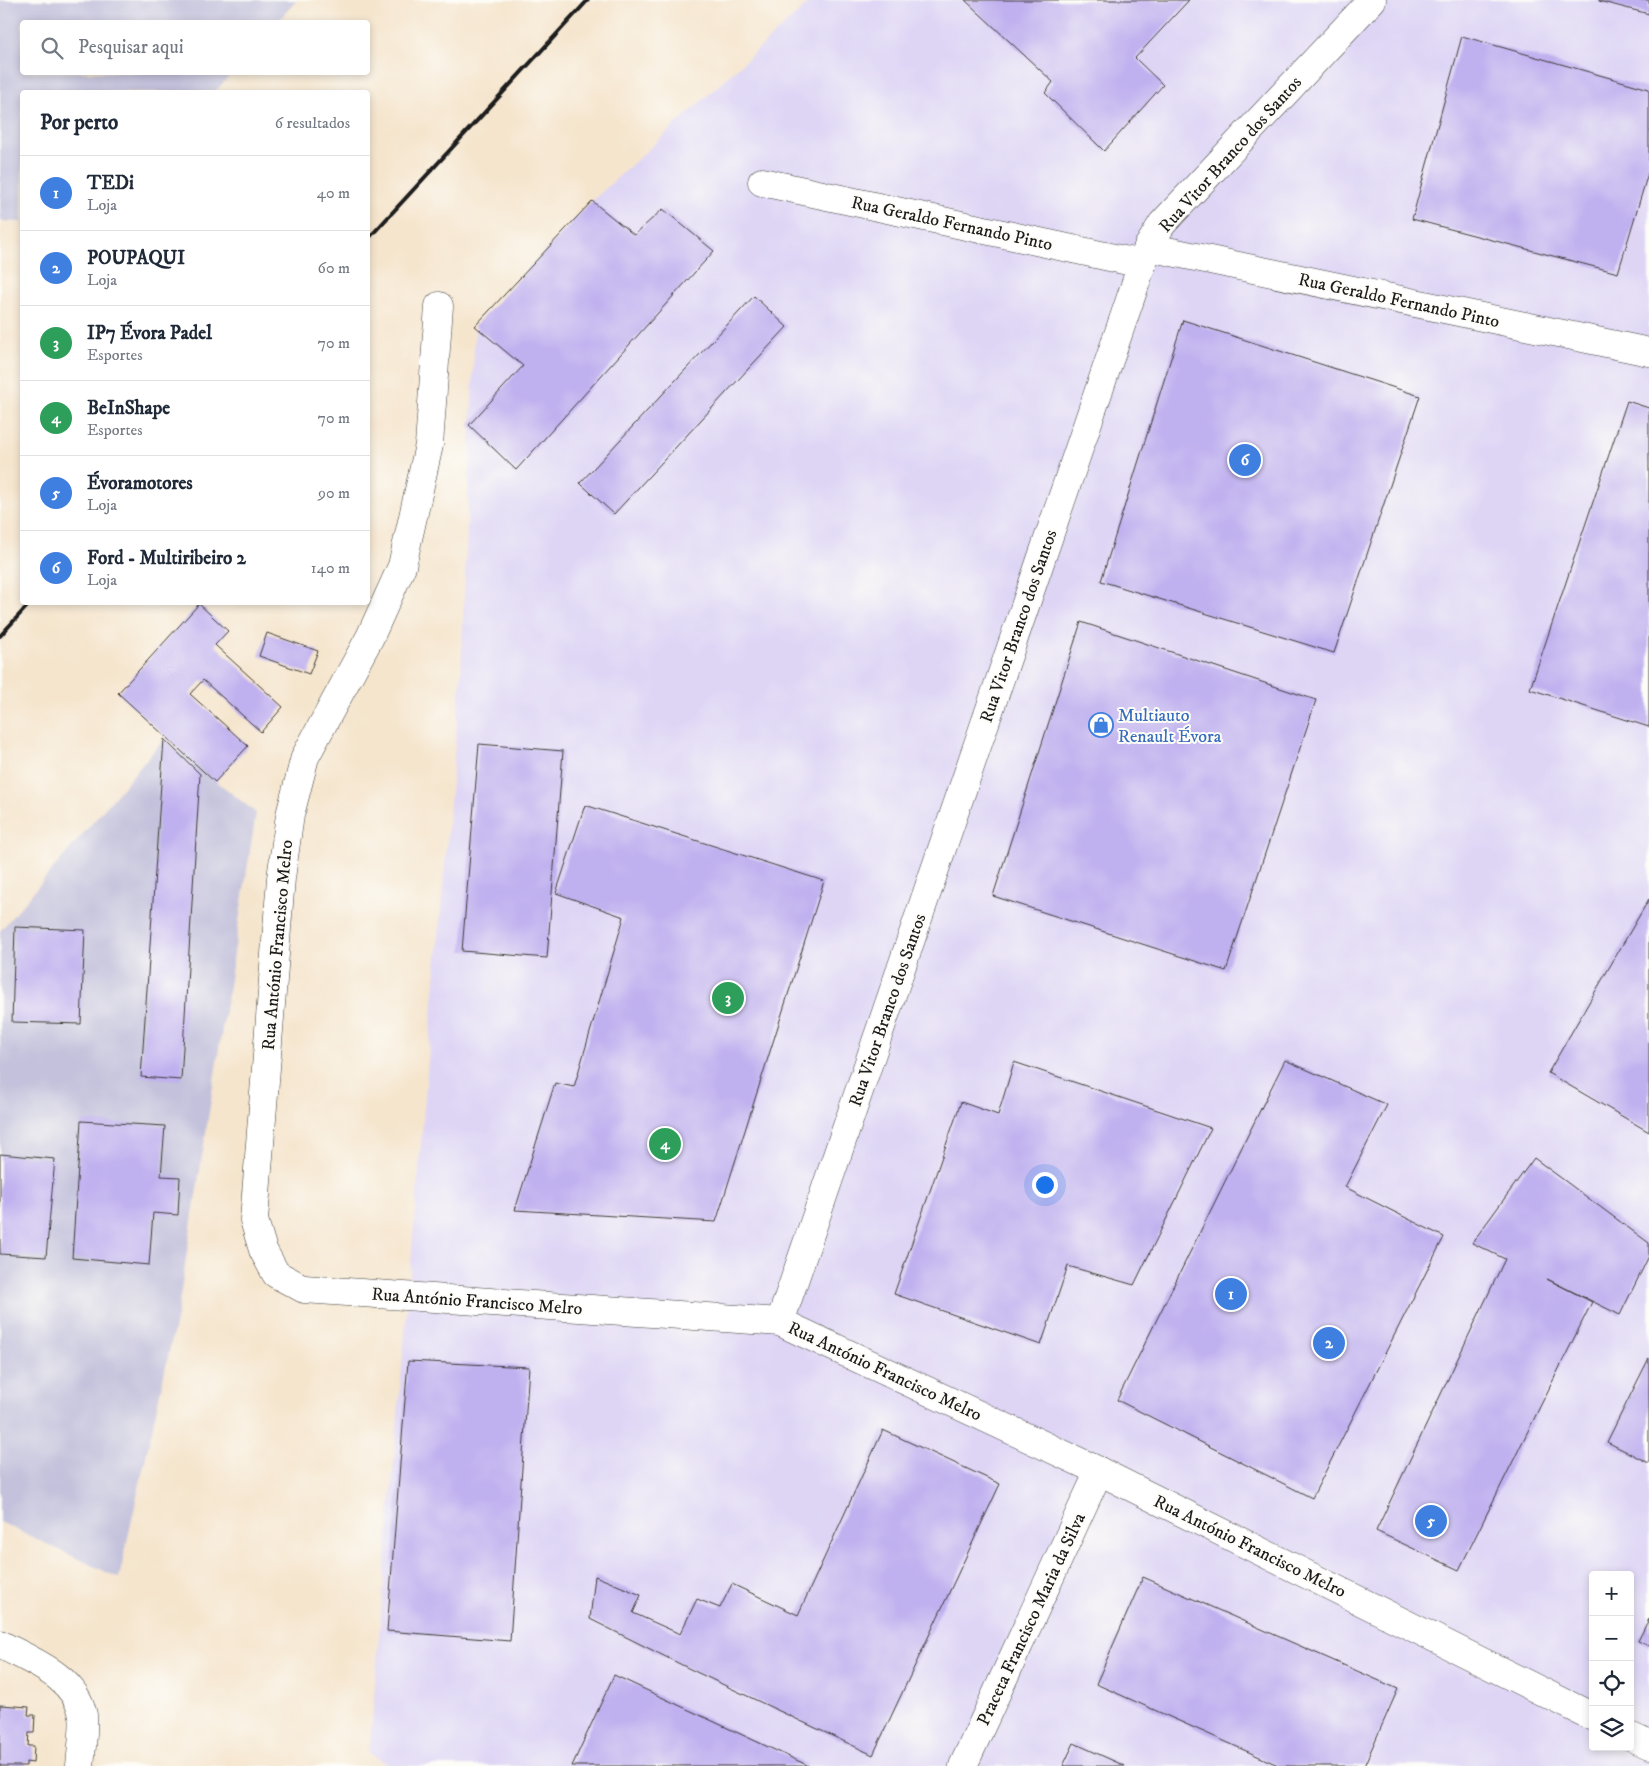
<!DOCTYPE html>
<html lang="pt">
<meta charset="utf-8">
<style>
body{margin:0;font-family:"IM FELL DW Pica",serif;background:#f2f2f3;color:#1f2937}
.controls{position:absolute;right:15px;bottom:15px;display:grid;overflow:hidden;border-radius:5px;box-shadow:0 2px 8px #0003}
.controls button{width:45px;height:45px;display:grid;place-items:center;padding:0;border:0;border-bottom:1px solid #e0e1e3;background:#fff;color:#1f2937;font:25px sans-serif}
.you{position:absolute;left:1044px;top:1184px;width:18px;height:18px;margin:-12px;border:4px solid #fff;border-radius:50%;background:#1a73e8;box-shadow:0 0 0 8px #1a73e833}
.badge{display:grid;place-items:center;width:32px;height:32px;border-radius:50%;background:#b5179e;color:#fff;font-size:16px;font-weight:700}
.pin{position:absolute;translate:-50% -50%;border:2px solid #fff;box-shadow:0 1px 5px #0006}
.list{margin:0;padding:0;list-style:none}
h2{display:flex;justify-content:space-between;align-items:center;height:65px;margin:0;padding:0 20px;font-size:21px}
h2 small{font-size:16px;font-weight:400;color:#747a83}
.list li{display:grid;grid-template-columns:32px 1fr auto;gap:15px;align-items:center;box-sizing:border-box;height:75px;padding:0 20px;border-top:1px solid #e0e1e3}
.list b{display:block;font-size:19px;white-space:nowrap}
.list p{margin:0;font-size:16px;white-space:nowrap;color:#747a83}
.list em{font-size:16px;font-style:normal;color:#747a83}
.icon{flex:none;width:28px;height:28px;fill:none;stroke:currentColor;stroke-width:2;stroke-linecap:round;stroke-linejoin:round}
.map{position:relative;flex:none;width:1649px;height:1766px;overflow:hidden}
.search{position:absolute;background:#fff;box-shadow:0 2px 8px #0003;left:20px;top:20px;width:350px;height:55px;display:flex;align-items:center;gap:12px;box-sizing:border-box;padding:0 18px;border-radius:5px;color:#747a83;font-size:19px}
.panel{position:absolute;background:#fff;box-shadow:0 2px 8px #0003;left:20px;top:90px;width:350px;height:515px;border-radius:5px}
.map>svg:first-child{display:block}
.built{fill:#ded5f5;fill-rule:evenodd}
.industrial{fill:#c3c1db}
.building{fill:#bfb0ef}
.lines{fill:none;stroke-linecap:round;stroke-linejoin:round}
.minor-casing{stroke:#3d3a37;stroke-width:29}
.minor{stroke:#fff;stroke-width:28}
.rail{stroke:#1c1c1c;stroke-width:4}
.labels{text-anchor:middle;stroke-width:4;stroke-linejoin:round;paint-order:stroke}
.street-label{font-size:18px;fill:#1c1c1c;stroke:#fdfcf7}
.shop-label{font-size:18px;fill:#366cbe;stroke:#fdfcf7;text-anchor:start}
</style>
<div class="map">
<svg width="1649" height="1766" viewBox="0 0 1649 1766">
<rect width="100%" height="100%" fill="#fdfcf7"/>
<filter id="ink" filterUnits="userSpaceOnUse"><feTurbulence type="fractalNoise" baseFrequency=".02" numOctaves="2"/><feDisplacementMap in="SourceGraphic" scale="10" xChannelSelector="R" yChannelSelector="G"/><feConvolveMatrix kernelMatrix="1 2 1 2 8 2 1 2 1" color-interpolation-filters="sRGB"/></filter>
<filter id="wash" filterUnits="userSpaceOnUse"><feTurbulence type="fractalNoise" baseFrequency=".0096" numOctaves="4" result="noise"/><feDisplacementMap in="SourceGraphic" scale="20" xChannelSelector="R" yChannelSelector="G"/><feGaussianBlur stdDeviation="1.12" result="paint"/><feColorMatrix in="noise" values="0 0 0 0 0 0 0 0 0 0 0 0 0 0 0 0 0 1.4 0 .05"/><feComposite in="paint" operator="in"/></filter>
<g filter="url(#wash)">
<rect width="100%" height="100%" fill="#f5e5cd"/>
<!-- built -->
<path class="built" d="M812 0H1649V1766H391L369 1754 461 674 475 326 592 201ZM1593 1575H1630V1747H1593Z"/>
<!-- industrial -->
<g class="industrial">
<path d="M0 0H297L277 22H22V72L232 73 215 92H22V222L0 221Z"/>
<path d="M164 739 256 813 177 1316 119 1578 0 1522V931Z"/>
</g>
<g id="blocks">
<!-- building -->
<g class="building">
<path d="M965 0H1189L1135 58 1163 85 1104 151 1045 93 1053 82Z"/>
<path d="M1649 0V14L1599 1V0Z"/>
<path d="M1462 36 1649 89V170L1618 273 1412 219Z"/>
<path d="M592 201 634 235 663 209 714 251 516 470 469 425 523 366 475 326Z"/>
<path d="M754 296 787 327 614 514 580 483Z"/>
<path d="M1183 320 1420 396 1334 653 1101 581Z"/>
<path d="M1627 401 1649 408V727L1530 689Z"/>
<path d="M199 604 228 631 215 645 283 707 261 732 203 680 190 694 248 746 215 782 118 693Z"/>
<path d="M1081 622 1316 700 1226 971 993 896Z"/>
<path d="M267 633 318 651 309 674 259 656Z"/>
<path d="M164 739 200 774 181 1080 141 1077Z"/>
<path d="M479 744 563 751 547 958 462 951Z"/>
<path d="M585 805 824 881 716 1222 515 1210 555 1083 574 1087 624 917 556 893Z"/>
<path d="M1649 899V1132L1548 1073Z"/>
<path d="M15 927 85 930 81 1024 12 1022Z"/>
<path d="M1285 1060 1387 1105 1345 1187 1444 1237 1312 1498 1117 1400Z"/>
<path d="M1014 1062 1211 1128 1134 1285 1068 1266 1041 1345 894 1294 961 1102 998 1115Z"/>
<path d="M81 1121 165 1126 161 1176 180 1177 178 1215 153 1213 149 1265 72 1258Z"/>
<path d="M0 1154 55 1159 46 1257 0 1254Z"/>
<path d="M1534 1158 1649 1243V1256L1620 1315 1547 1279 1592 1302 1459 1570 1376 1531 1505 1259 1472 1243Z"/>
<path d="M1649 1358V1463L1607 1442Z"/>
<path d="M408 1361 529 1367 510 1641 387 1631Z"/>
<path d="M883 1430 1000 1484 873 1755 692 1670 590 1619 595 1576 641 1595 633 1613 680 1634 697 1599 720 1608 732 1584 798 1615Z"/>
<path d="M1143 1577 1398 1689 1364 1766H1280L1096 1684Z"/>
<path d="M1649 1619V1646L1638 1641Z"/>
<path d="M614 1675 809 1766H572Z"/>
<path d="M0 1705 29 1707 28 1715H35L34 1733H29L28 1746H34L33 1763 26 1762V1766H0Z"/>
<path d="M1074 1743 1125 1766H1063Z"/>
</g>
</g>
</g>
<g filter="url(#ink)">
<use href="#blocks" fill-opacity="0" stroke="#3d3a37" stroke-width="1"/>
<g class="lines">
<defs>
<g id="minor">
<path d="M762 182 1142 264"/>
<path d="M1148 247 1649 352"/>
<path d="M439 306 429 445 402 566 370 637 305 757 290 815 281 878 254 1220 263 1250 276 1274 304 1289 780 1322 1099 1471 1593 1717"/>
<path d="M780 1322 1148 247 1162 224 1372 0"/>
<path d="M0 1644C31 1661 75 1676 83 1715 85 1726 81 1753 80 1766"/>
<path d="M1630 1736 1649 1745"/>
<path d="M963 1766 1099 1471"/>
</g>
</defs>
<!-- minor casing -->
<use href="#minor" class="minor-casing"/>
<!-- minor -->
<use href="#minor" class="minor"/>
<!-- rail -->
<g class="rail">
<path d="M368 239 588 0"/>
<path d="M0 636 31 602"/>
</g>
</g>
</g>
<!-- icons -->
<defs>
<symbol id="shop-ring" viewBox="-11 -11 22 22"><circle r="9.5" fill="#fdfcf7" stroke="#3f7fe0" stroke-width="1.5"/><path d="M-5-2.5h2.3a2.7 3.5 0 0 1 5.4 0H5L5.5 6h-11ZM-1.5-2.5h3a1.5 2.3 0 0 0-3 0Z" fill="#3f7fe0"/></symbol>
</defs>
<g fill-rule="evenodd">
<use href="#shop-ring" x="1087" y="711" width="28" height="28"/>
</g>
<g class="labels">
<!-- street labels -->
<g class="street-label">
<text transform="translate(1230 154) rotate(-48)" y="6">Rua Vitor Branco dos Santos</text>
<text transform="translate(952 223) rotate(12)" y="6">Rua Geraldo Fernando Pinto</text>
<text transform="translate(1399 300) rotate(12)" y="6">Rua Geraldo Fernando Pinto</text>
<text transform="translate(1018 626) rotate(-71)" y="6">Rua Vitor Branco dos Santos</text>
<text transform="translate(277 945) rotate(-85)" y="6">Rua António Francisco Melro</text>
<text transform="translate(887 1010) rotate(-71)" y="6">Rua Vitor Branco dos Santos</text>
<text transform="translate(477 1301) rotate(4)" y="6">Rua António Francisco Melro</text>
<text transform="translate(885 1371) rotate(25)" y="6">Rua António Francisco Melro</text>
<text transform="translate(1250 1546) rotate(26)" y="6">Rua António Francisco Melro</text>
<text transform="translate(1031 1619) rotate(-65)" y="6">Praceta Francisco Maria da Silva</text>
</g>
<!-- shop labels -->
<g class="shop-label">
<text x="1118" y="721">Multiauto<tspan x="1118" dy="21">Renault Évora</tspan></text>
</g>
</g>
</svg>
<div class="controls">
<button>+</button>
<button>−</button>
<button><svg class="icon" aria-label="locate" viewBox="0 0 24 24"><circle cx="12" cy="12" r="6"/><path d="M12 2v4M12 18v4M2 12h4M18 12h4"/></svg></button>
<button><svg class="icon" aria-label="layers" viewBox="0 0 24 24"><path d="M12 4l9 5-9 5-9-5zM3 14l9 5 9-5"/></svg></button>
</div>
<div class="you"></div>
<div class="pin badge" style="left:1231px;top:1294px;background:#3f7fe0">1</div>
<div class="pin badge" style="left:1329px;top:1343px;background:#3f7fe0">2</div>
<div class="pin badge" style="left:728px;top:998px;background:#2e9e5b">3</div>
<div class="pin badge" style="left:665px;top:1144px;background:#2e9e5b">4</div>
<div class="pin badge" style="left:1431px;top:1521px;background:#3f7fe0">5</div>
<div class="pin badge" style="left:1245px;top:460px;background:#3f7fe0">6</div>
<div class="search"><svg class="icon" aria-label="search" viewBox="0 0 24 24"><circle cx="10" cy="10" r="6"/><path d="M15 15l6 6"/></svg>Pesquisar aqui</div>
<section class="panel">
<h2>Por perto<small>6 resultados</small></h2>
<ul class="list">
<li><span class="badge" style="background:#3f7fe0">1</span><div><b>TEDi</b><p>Loja</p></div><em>40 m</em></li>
<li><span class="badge" style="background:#3f7fe0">2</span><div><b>POUPAQUI</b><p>Loja</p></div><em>60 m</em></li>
<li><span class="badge" style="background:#2e9e5b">3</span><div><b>IP7 Évora Padel</b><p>Esportes</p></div><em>70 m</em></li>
<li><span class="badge" style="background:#2e9e5b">4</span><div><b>BeInShape</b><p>Esportes</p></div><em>70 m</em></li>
<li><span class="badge" style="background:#3f7fe0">5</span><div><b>Évoramotores</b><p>Loja</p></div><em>90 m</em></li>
<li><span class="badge" style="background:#3f7fe0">6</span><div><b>Ford - Multiribeiro 2</b><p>Loja</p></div><em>140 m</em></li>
</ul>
</section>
</div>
